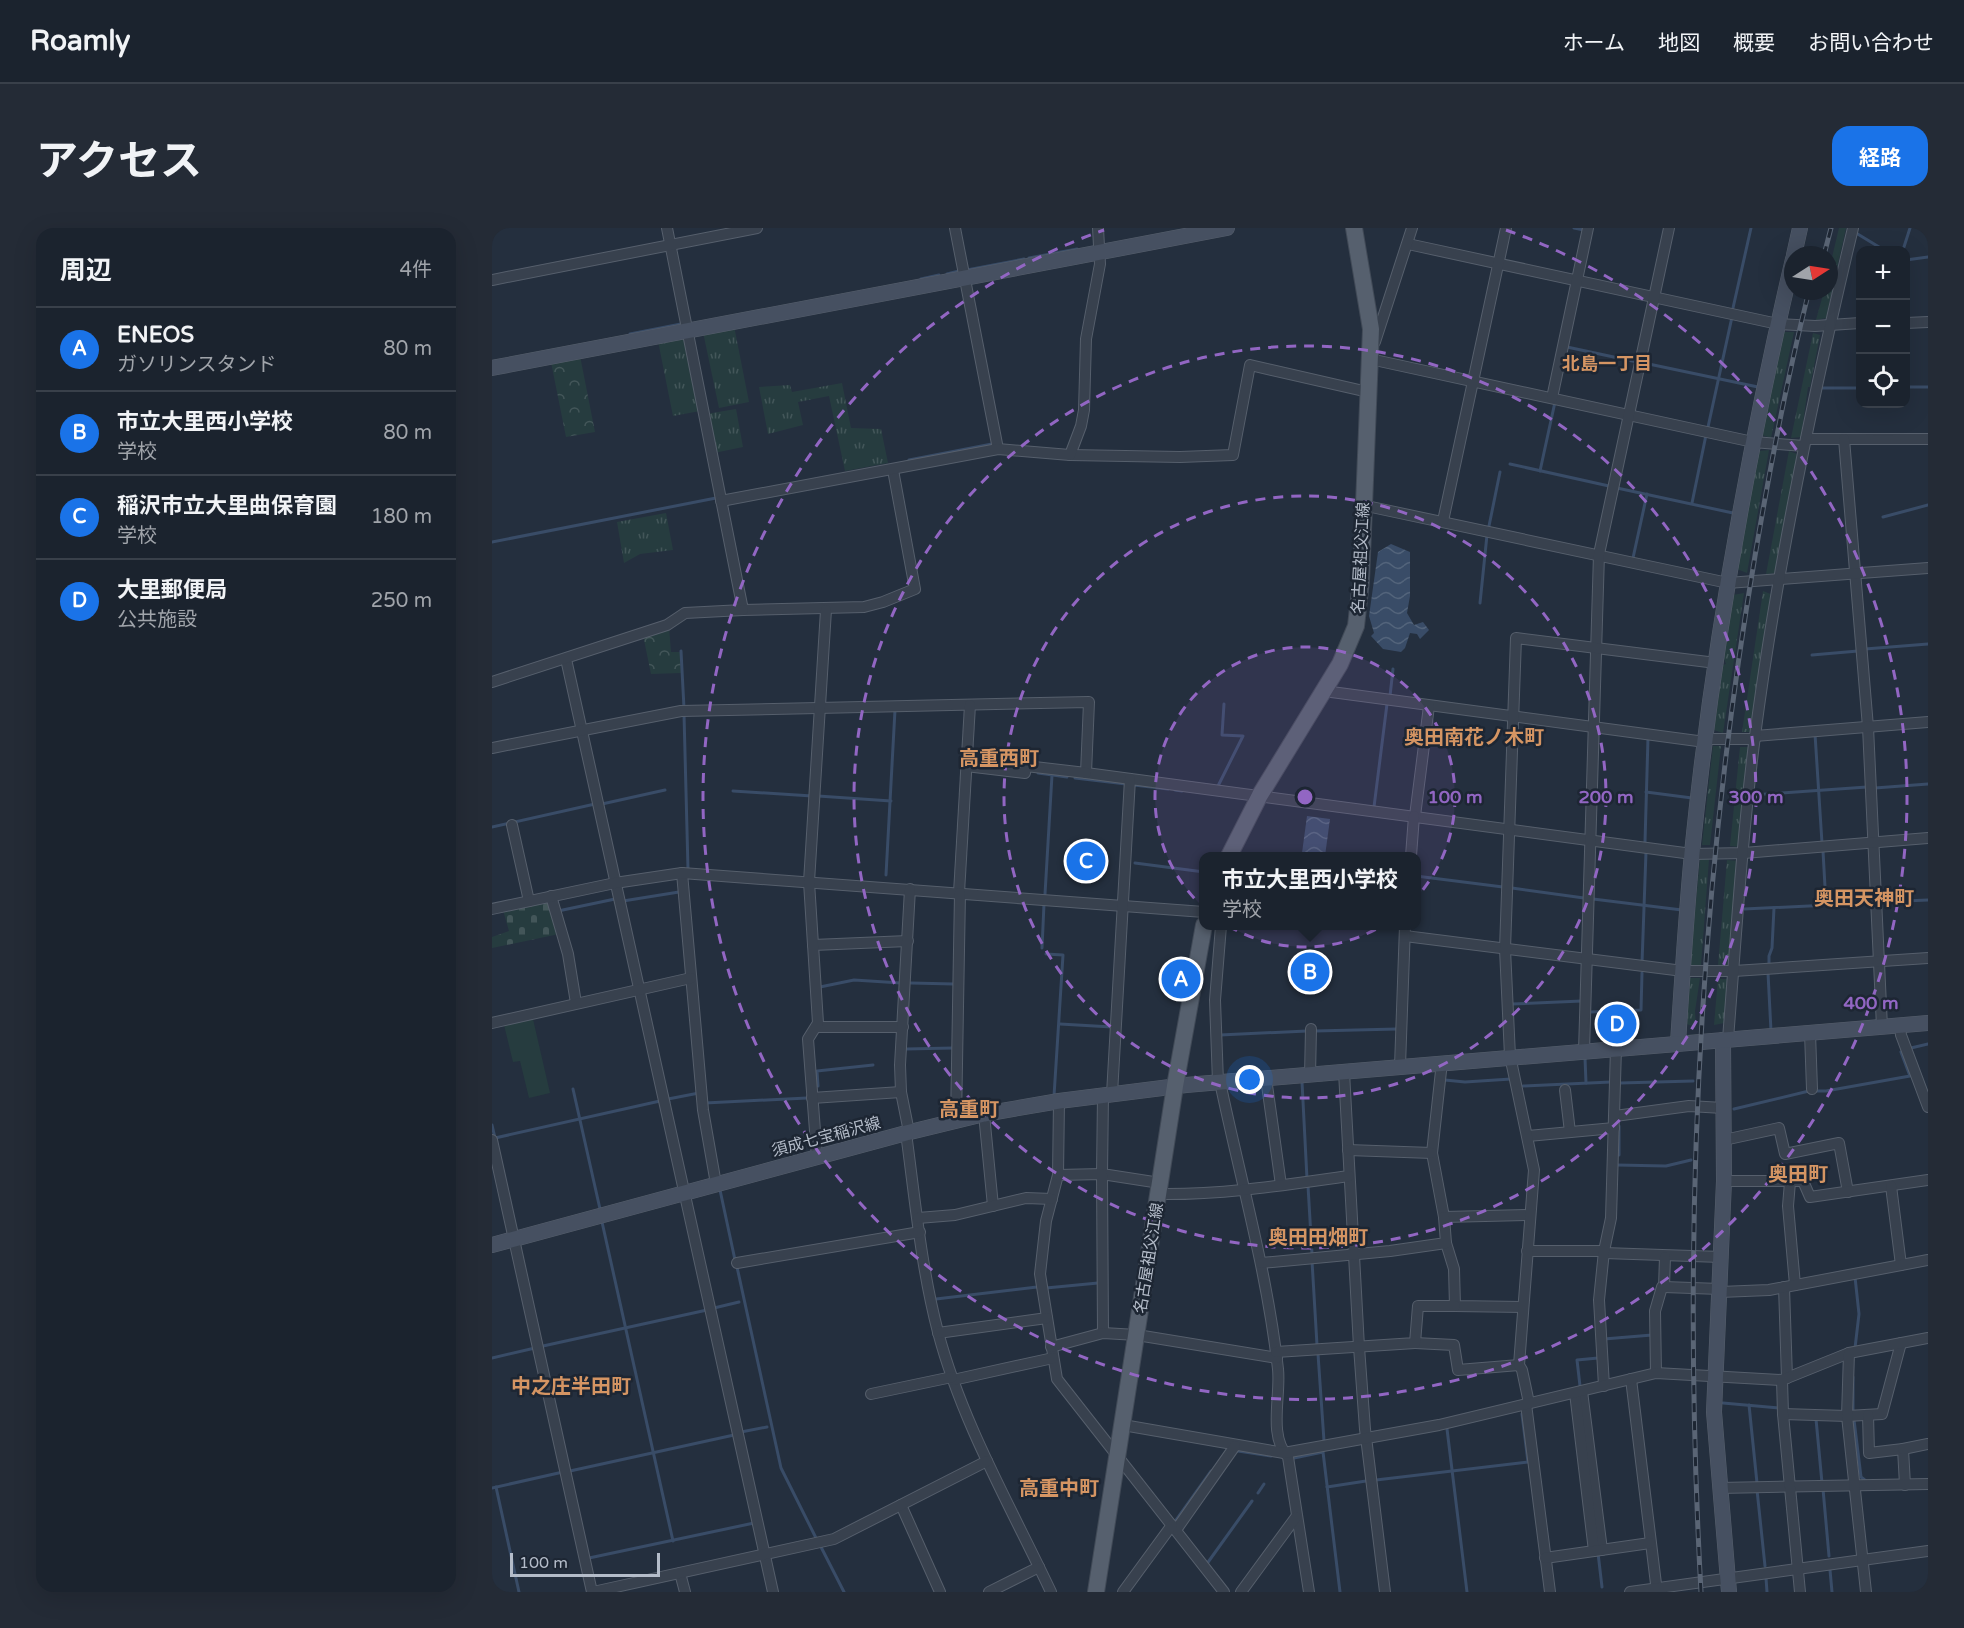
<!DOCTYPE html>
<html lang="ja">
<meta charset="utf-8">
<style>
body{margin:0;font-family:"Varela Round","Noto Sans JP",sans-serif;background:#242b36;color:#f1f3f6}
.controls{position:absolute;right:18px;top:18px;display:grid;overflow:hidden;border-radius:12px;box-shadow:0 6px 24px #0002}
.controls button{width:54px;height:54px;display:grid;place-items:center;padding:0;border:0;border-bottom:2px solid #39404a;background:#1b232e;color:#f1f3f6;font:30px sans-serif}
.compass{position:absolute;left:1292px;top:18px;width:54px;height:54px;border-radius:50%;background:#1b232e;box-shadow:0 6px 24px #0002;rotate:78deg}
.scale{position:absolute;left:18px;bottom:15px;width:150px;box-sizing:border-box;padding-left:6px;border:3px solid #b4bcc9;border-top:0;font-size:16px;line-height:21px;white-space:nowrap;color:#b4bcc9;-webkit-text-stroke:4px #1d2633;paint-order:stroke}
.you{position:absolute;left:758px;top:852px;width:21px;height:21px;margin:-15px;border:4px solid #fff;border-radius:50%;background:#1a73e8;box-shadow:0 0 0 9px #1a73e833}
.badge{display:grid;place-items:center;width:39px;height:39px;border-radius:50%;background:#1a73e8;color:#fff;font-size:20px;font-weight:700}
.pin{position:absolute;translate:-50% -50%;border:3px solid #fff;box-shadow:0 2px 6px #0006}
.popup{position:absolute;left:707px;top:624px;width:222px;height:78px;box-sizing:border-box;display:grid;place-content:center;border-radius:12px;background:#1b232e;filter:drop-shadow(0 2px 4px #0005);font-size:20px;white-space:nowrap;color:#a0a4aa}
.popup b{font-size:22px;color:#f1f3f6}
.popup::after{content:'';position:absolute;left:50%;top:100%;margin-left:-12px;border:12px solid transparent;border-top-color:#1b232e}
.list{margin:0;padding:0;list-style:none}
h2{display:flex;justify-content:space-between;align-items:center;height:78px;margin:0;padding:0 24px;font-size:26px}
h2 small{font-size:20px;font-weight:400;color:#a0a4aa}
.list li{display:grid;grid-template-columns:39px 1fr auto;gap:18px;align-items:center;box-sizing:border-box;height:84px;padding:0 24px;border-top:2px solid #39404a}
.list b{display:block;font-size:22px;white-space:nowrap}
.list p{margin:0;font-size:20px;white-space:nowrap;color:#a0a4aa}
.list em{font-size:20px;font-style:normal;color:#a0a4aa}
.icon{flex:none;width:33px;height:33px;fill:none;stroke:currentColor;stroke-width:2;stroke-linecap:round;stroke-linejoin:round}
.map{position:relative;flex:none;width:1436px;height:1364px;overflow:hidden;border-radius:18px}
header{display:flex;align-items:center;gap:36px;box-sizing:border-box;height:84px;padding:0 30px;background:#1b232e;border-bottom:2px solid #39404a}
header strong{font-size:28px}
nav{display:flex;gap:33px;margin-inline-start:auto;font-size:21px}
.intro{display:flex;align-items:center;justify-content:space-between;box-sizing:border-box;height:144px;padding:0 36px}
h1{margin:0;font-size:42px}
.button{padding:15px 27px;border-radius:18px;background:#1a73e8;color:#fff;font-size:21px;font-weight:700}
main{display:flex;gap:36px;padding:0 36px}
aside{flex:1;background:#1b232e;border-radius:18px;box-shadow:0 6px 24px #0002}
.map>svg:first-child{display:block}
.grass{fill:url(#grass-tufts)}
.forest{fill:url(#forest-crowns)}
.cemetery{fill:url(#cemetery-stones)}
.green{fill:#263c3f}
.water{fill:url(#water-waves)}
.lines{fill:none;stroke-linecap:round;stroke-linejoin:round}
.stream{stroke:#394c67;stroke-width:3}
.street-casing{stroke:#565f6c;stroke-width:12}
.secondary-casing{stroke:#565f6c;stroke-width:16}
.primary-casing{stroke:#414a57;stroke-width:18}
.street{stroke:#38414e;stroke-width:10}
.secondary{stroke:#465061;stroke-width:15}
.primary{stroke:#56606e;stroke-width:16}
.rail-casing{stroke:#5a6575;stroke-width:5}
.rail{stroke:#1d2633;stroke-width:3;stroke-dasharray:9;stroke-linecap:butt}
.ring{fill:none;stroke:#9266c3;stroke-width:3;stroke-dasharray:10 8}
.labels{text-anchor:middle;stroke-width:5;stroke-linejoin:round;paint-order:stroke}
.street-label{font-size:16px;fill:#b4bcc9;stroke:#1d2633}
.neighbourhood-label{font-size:18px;font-weight:bold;fill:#d59563;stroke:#1d2633}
.quarter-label{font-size:20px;font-weight:bold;fill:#d59563;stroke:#1d2633}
.centre{fill:#9266c3;stroke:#1d2633;stroke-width:3}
.ring-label{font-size:18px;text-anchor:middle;font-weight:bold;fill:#9266c3;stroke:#1d2633;stroke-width:5;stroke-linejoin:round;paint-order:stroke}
</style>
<header>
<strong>Roamly</strong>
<nav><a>ホーム</a><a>地図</a><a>概要</a><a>お問い合わせ</a></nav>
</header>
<div class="intro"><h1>アクセス</h1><a class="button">経路</a></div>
<main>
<aside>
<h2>周辺<small>4件</small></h2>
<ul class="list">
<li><span class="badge">A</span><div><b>ENEOS</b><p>ガソリンスタンド</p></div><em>80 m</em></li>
<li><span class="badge">B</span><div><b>市立大里西小学校</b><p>学校</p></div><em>80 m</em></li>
<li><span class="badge">C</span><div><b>稲沢市立大里曲保育園</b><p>学校</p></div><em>180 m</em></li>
<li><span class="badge">D</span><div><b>大里郵便局</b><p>公共施設</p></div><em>250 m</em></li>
</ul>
</aside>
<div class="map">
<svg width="1436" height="1364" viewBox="0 0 1436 1364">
<defs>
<pattern id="grass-tufts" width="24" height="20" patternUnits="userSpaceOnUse" patternTransform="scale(1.5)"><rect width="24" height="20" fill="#263c3f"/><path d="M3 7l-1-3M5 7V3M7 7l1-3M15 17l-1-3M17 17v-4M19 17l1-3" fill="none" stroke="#435659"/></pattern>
<pattern id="forest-crowns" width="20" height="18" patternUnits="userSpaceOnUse" patternTransform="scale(1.5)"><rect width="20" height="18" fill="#263c3f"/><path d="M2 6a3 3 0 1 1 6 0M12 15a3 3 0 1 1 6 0" fill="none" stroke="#435659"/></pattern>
<pattern id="cemetery-stones" width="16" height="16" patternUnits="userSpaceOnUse" patternTransform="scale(1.5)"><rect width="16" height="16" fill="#263c3f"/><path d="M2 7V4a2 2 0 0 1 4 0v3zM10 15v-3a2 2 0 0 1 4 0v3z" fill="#435659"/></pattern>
<pattern id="water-waves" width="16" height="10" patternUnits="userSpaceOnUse" patternTransform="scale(1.5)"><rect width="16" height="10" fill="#394c67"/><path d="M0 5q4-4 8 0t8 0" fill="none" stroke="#53647b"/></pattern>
</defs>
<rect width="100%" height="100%" fill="#242f3e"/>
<!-- grass -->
<g class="grass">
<path d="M1347 0H1354L1334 90 1324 92 1332 63H1337V42Z"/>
<path d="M242 98 257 174 227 180 211 104Z"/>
<path d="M1291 104H1302L1279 210 1270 207Z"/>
<path d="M1321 105 1328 107 1318 159H1316L1309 209 1299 210Z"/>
<path d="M190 108 194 115 208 183 181 188 166 113Z"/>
<path d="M350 155 359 200 389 201 396 235 353 243 337 168 306 174 311 197 276 206 267 159 298 157 300 164Z"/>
<path d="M244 181 251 219 222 225 214 186Z"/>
<path d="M1277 222 1255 345 1245 341 1267 223Z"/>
<path d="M1297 223 1305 226 1284 345 1274 346Z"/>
<path d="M174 285 181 322 148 326 132 335 125 294Z"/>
<path d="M1271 363 1281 367 1261 504H1250Z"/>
<path d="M1252 365 1231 505 1222 502 1231 437 1234 436 1232 431 1241 367Z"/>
<path d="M1221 518H1229L1218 617H1210Z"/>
<path d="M1248 519H1257L1248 619 1238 618Z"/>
<path d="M1208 631H1217L1209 737H1198Z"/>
<path d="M1235 632 1247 633 1243 679 1240 684 1242 685 1238 737H1226Z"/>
<path d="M1198 750H1208L1203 783 1204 800 1195 796Z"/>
<path d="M1226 751H1235L1232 795 1222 797Z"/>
</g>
<!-- forest -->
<g class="forest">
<path d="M88 128 103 204 74 209 59 134Z"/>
<path d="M177 399 179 424H188L189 445 159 446 151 407Z"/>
</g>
<!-- cemetery -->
<path class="cemetery" d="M57 673 67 706 0 720V709L17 703 11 682Z"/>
<!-- green -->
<path class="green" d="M41 791 58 865 37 870 28 833 21 834 12 797Z"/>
<!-- water -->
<g class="water">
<path d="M899 316 918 324V368L915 385 922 397 931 394 937 402 928 411 925 406 918 405 913 420 909 424 891 421 879 408 882 405 877 388 886 324Z"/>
<path d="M815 588 838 591 833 628 810 625Z"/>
</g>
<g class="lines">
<!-- stream -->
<g class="stream">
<path d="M1082 0 1092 2"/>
<path d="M1364 5 1392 22"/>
<path d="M1411 22 1418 0"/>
<path d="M537 30 585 21"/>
<path d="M1414 32 1436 29"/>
<path d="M475 42 532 31"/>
<path d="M455 46 467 43"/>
<path d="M429 51 447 47"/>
<path d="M1241 80 1259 0"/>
<path d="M138 106 189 96"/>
<path d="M1075 119 1145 134"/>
<path d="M1152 135 1266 159"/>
<path d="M1414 159H1436"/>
<path d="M1329 160H1368"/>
<path d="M1216 199 1240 89"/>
<path d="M417 232 500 216"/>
<path d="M1018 236 1117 258"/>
<path d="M1048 243 1063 174"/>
<path d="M1125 260 1241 285"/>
<path d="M1200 275 1214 207"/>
<path d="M1391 289 1436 277"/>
<path d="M997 298 1008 244"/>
<path d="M0 314 224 270"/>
<path d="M1141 330 1155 266"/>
<path d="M988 375 995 307"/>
<path d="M1373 421 1436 416"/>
<path d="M189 423 192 480"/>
<path d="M1320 427 1366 423"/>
<path d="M898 468 901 441"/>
<path d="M192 486 196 641"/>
<path d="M1323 506 1330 615"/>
<path d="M546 545 575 549"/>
<path d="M583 550 634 556"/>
<path d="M642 557 676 561"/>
<path d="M726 558 751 508 730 507 732 476"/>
<path d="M1383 560 1436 556"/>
<path d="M683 562 690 563"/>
<path d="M241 563 320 568"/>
<path d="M1154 564 1200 570"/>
<path d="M1261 567 1375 559"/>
<path d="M326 568 399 573"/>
<path d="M110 576 173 562"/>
<path d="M882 579 895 476"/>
<path d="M0 599 103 576"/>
<path d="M1153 614 1156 510"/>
<path d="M1331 623 1334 677"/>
<path d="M643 635 712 644"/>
<path d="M394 647 403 482"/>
<path d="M924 648 1011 659"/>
<path d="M1020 660 1092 670"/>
<path d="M553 666 560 547"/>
<path d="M1101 671 1190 682"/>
<path d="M131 673 187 664"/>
<path d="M1389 674 1436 672"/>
<path d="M1252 681 1379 675"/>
<path d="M66 683 123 671"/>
<path d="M550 720 552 676"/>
<path d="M554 726 571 727 562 868"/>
<path d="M1150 735 1154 624"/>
<path d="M1277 738V728L1280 720 1282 680"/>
<path d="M1276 745 1279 803"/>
<path d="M419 755 462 756"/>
<path d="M328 759 362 752 409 755"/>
<path d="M1020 776 1090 773"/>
<path d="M1098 784 1149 782 1150 745"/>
<path d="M568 796 620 799"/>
<path d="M823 803 905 801"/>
<path d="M728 807 815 803"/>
<path d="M1419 820 1436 816"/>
<path d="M414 821 461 820"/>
<path d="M1093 830 1094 855"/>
<path d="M953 852 973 854 1019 851"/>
<path d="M810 854 815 951"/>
<path d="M326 858 325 843 381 837"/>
<path d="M1031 858 1119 854"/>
<path d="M1127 858 1128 855 1201 853"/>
<path d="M81 861 108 981"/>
<path d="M177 874 176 871 207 865"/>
<path d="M213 875 315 870"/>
<path d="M1242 881 1317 863H1334L1418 848 1409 824"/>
<path d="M0 897 3 910"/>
<path d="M3 910 168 873"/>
<path d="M1127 927V898"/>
<path d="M1125 937 1174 938 1199 932"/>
<path d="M816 958 820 1026"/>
<path d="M228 962 243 1032"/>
<path d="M110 994 181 1313"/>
<path d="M820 1033 825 1117"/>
<path d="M245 1039 289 1240 324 1310"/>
<path d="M554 1060 606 1055"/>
<path d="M444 1071 545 1059"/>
<path d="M222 1080 247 1074"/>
<path d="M1112 1111 1160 1107"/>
<path d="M51 1118 215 1082"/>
<path d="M1363 1120 1367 1086 1363 1049"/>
<path d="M826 1126 832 1213"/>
<path d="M0 1130 43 1120"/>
<path d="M1088 1158 1085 1132 1106 1130 1108 1127"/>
<path d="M1231 1175 1287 1180"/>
<path d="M1257 1177 1265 1255"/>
<path d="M1361 1184V1149"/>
<path d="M1324 1191 1330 1255"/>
<path d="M1362 1192 1369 1249 1374 1253"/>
<path d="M955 1201 975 1364"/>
<path d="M249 1204 275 1199"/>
<path d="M746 1223 779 1228"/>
<path d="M802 1230 831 1224 848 1364"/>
<path d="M78 1243 242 1207"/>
<path d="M884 1252 1036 1234 1030 1186"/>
<path d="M4 1259 27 1364"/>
<path d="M835 1259 874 1253"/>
<path d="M0 1260 71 1244"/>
<path d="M1331 1261 1337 1328"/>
<path d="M1265 1262 1273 1338"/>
<path d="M766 1265 772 1256"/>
<path d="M684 1292 719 1243"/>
<path d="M329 1319 352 1364"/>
<path d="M1106 1325 1110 1359"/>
<path d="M97 1330 262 1295"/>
<path d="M714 1337 760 1273"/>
<path d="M1338 1342 1340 1364"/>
<path d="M1274 1350 1275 1364"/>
</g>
<defs>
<g id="street">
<path d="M175 0 251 382 372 379 391 374 423 361 401 242"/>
<path d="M463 0 506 221"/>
<path d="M916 16 1286 96 1323 98 1368 95"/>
<path d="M0 52 265 0"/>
<path d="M1414 95 1436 94"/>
<path d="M883 114 920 0"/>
<path d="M878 131 1261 214 1312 218"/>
<path d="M1060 170 1096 0"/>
<path d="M1314 211H1436"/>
<path d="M1352 211 1376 499 1390 799"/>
<path d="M578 227 688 229 741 227 758 137 876 164"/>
<path d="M229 273 506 221 578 227 589 198 592 182 594 111 608 36 606 0"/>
<path d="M870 277 1236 355 1436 340"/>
<path d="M951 293 1014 0"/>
<path d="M74 431 281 1364"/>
<path d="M0 454 175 397 193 385 251 382"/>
<path d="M832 463 1213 514"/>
<path d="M1263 508 1436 494"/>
<path d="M1214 511H1263"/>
<path d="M0 520 189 483 597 474 594 545 1200 626 1252 625 1436 610"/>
<path d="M474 538 533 545 534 538 594 545"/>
<path d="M923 588 937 478"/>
<path d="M20 597 37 673"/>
<path d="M919 628 922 588"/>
<path d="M190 645 211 882 224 956"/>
<path d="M467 665 478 477"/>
<path d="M59 668 76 726 84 775"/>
<path d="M0 681 123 655 190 645 712 684"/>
<path d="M913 708 1191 743H1242L1436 730"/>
<path d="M321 717 416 713"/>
<path d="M0 795 199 750"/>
<path d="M1408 798 1409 807 1436 879"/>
<path d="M324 799H411"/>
<path d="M1318 805 1320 861"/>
<path d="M1236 811C1244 710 1250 609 1263 508 1285 337 1321 167 1361 0"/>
<path d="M1092 823 1107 326 1177 0"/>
<path d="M950 834 940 925 952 989 1038 987"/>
<path d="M908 838 913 698"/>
<path d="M852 844 867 1119 873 1201 893 1364"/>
<path d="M818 847 819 801"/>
<path d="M774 850 789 957"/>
<path d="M726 854 723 772 729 698"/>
<path d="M728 854C748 950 775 1043 786 1141 789 1168 776 1208 796 1229L817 1364"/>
<path d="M1073 862 1078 904"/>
<path d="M620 866 638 551"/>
<path d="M611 867 610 946 668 955"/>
<path d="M320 870 409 864"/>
<path d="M567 873 566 947 554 993 548 1046 565 1151 732 1364"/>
<path d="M492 886 501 978"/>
<path d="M1123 888 1197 878 1231 880"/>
<path d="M464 893 468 665"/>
<path d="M417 904 409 864 408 837 418 661"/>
<path d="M414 905C423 971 429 1039 446 1104 470 1195 519 1279 559 1364"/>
<path d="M1036 908 1122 900"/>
<path d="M0 912 100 1364"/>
<path d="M1232 912 1287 900 1293 926 1347 915 1356 964"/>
<path d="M856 922 940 925"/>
<path d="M325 929 316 811 326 795 317 654 334 382"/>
<path d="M566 947 610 946 611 1105"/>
<path d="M1232 953H1311L1318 969 1436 952"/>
<path d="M1298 954 1296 978 1303 1057"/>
<path d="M1399 958 1409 1037"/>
<path d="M666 966C730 967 793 957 857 948"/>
<path d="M426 990 463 987 534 970 560 971"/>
<path d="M954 1015 962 1041 963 1078 1031 1079"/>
<path d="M1035 1023H1112"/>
<path d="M1112 1025 1229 1029"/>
<path d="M245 1035 428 1004"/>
<path d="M769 1035 898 1023 954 1015 952 989"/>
<path d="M1172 1059 1228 1061"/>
<path d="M1292 1059 1295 1150"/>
<path d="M1228 1064 1277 1062 1436 1032"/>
<path d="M446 1105 555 1090"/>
<path d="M923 1115 962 1117 966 1142 1027 1137"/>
<path d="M559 1119 611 1105 645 1107 785 1130"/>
<path d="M784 1124 923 1115 926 1078H963"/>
<path d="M1164 1145 1163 1083 1170 1059H1172L1173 1029"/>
<path d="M1139 1151 1165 1364"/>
<path d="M461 1152 561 1130"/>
<path d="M1112 1158 1107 1072 1112 1023 1119 990 1124 820"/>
<path d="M1090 1163 1110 1322"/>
<path d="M1083 1165 1102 1323"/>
<path d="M379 1166 460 1149"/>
<path d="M1037 1175 1030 1142 1027 1137 1042 942 1018 828 1013 721 1024 410 1224 435"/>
<path d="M1034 1176 1058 1364"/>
<path d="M1291 1186 1355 1188 1390 1186 1409 1115"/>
<path d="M1376 1187 1377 1225 1411 1221 1413 1257"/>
<path d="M631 1197 792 1225 947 1197 1164 1145 1290 1152"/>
<path d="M1411 1221 1436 1216"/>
<path d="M1227 1260 1436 1256"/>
<path d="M409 1277 448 1364"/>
<path d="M684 1302 743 1218"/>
<path d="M1053 1330 1158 1315"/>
<path d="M188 1345 193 1364"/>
<path d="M101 1364 342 1311 495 1233"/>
<path d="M497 1364 547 1339"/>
<path d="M631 1364 680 1297"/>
<path d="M749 1364 804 1289"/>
<path d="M1138 1364 1436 1323"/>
<path d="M1308 1364 1291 1186 1290 1152 1357 1125"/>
<path d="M1374 1364 1355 1188 1357 1125 1436 1110"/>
</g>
<g id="secondary">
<path d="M1302 27 1308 0"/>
<path d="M0 140 735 0"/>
<path d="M1231 812 1232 953 1222 1184 1237 1364"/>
<path d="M1186 815C1190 752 1194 689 1200 625 1220 425 1255 227 1301 31"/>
<path d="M0 1017 414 905 492 886 567 873 694 857 1436 795"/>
</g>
<g id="primary">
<path d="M737 628 768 567 848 436 864 398 869 353 879 101 862 0"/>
<path d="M604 1364 683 858 712 697"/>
</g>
</defs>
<!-- street casing -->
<use href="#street" class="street-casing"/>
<!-- secondary casing -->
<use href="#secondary" class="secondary-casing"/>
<!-- primary casing -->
<use href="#primary" class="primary-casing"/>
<!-- street -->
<use href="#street" class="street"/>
<!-- secondary -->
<use href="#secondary" class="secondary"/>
<!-- primary -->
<use href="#primary" class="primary"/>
<defs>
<g id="rail">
<path d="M1332 27 1339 0"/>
<path d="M1209 1364C1190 1017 1205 670 1263 328 1278 239 1295 150 1317 63"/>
</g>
</defs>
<!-- rail casing -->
<use href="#rail" class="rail-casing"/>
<!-- rail -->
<use href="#rail" class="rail"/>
</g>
<!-- distance rings -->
<circle cx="813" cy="569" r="150" fill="#9266c3" fill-opacity=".12"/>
<g class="ring">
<circle cx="813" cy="569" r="150"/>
<circle cx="813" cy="569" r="301"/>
<circle cx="813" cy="569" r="451"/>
<path d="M1014 2A602 602 0 1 1 612 2"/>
</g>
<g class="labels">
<!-- street labels -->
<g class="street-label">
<text transform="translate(868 330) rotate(-87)" y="6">名古屋祖父江線</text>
<text transform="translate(334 908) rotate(-15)" y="6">須成七宝稲沢線</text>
<text transform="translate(656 1030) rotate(-81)" y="6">名古屋祖父江線</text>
</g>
<!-- neighbourhood labels -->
<g class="neighbourhood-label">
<text x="1115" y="142">北島一丁目</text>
</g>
<!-- quarter labels -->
<g class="quarter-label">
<text x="982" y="516">奥田南花ノ木町</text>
<text x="507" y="537">高重西町</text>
<text x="1372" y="677">奥田天神町</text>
<text x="477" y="888">高重町</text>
<text x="1306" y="953">奥田町</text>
<text x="826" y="1016">奥田田畑町</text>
<text x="79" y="1165">中之庄半田町</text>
<text x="567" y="1267">高重中町</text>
</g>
</g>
<circle cx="813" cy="569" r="9" class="centre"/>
<g class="ring-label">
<text x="963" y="575">100 m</text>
<text x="1114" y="575">200 m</text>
<text x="1264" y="575">300 m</text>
<text x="1379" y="781">400 m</text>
</g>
</svg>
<div class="controls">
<button>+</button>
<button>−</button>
<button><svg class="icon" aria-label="locate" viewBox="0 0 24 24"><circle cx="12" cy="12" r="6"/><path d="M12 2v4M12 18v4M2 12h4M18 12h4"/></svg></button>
</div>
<svg class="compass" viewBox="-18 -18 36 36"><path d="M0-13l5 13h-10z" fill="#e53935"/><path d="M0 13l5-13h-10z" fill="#a0a4aa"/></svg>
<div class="scale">100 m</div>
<div class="you"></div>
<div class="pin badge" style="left:689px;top:751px">A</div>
<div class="pin badge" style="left:818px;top:744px">B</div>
<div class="popup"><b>市立大里西小学校</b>学校</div>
<div class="pin badge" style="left:594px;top:633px">C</div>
<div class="pin badge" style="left:1125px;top:796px">D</div>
</div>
</main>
